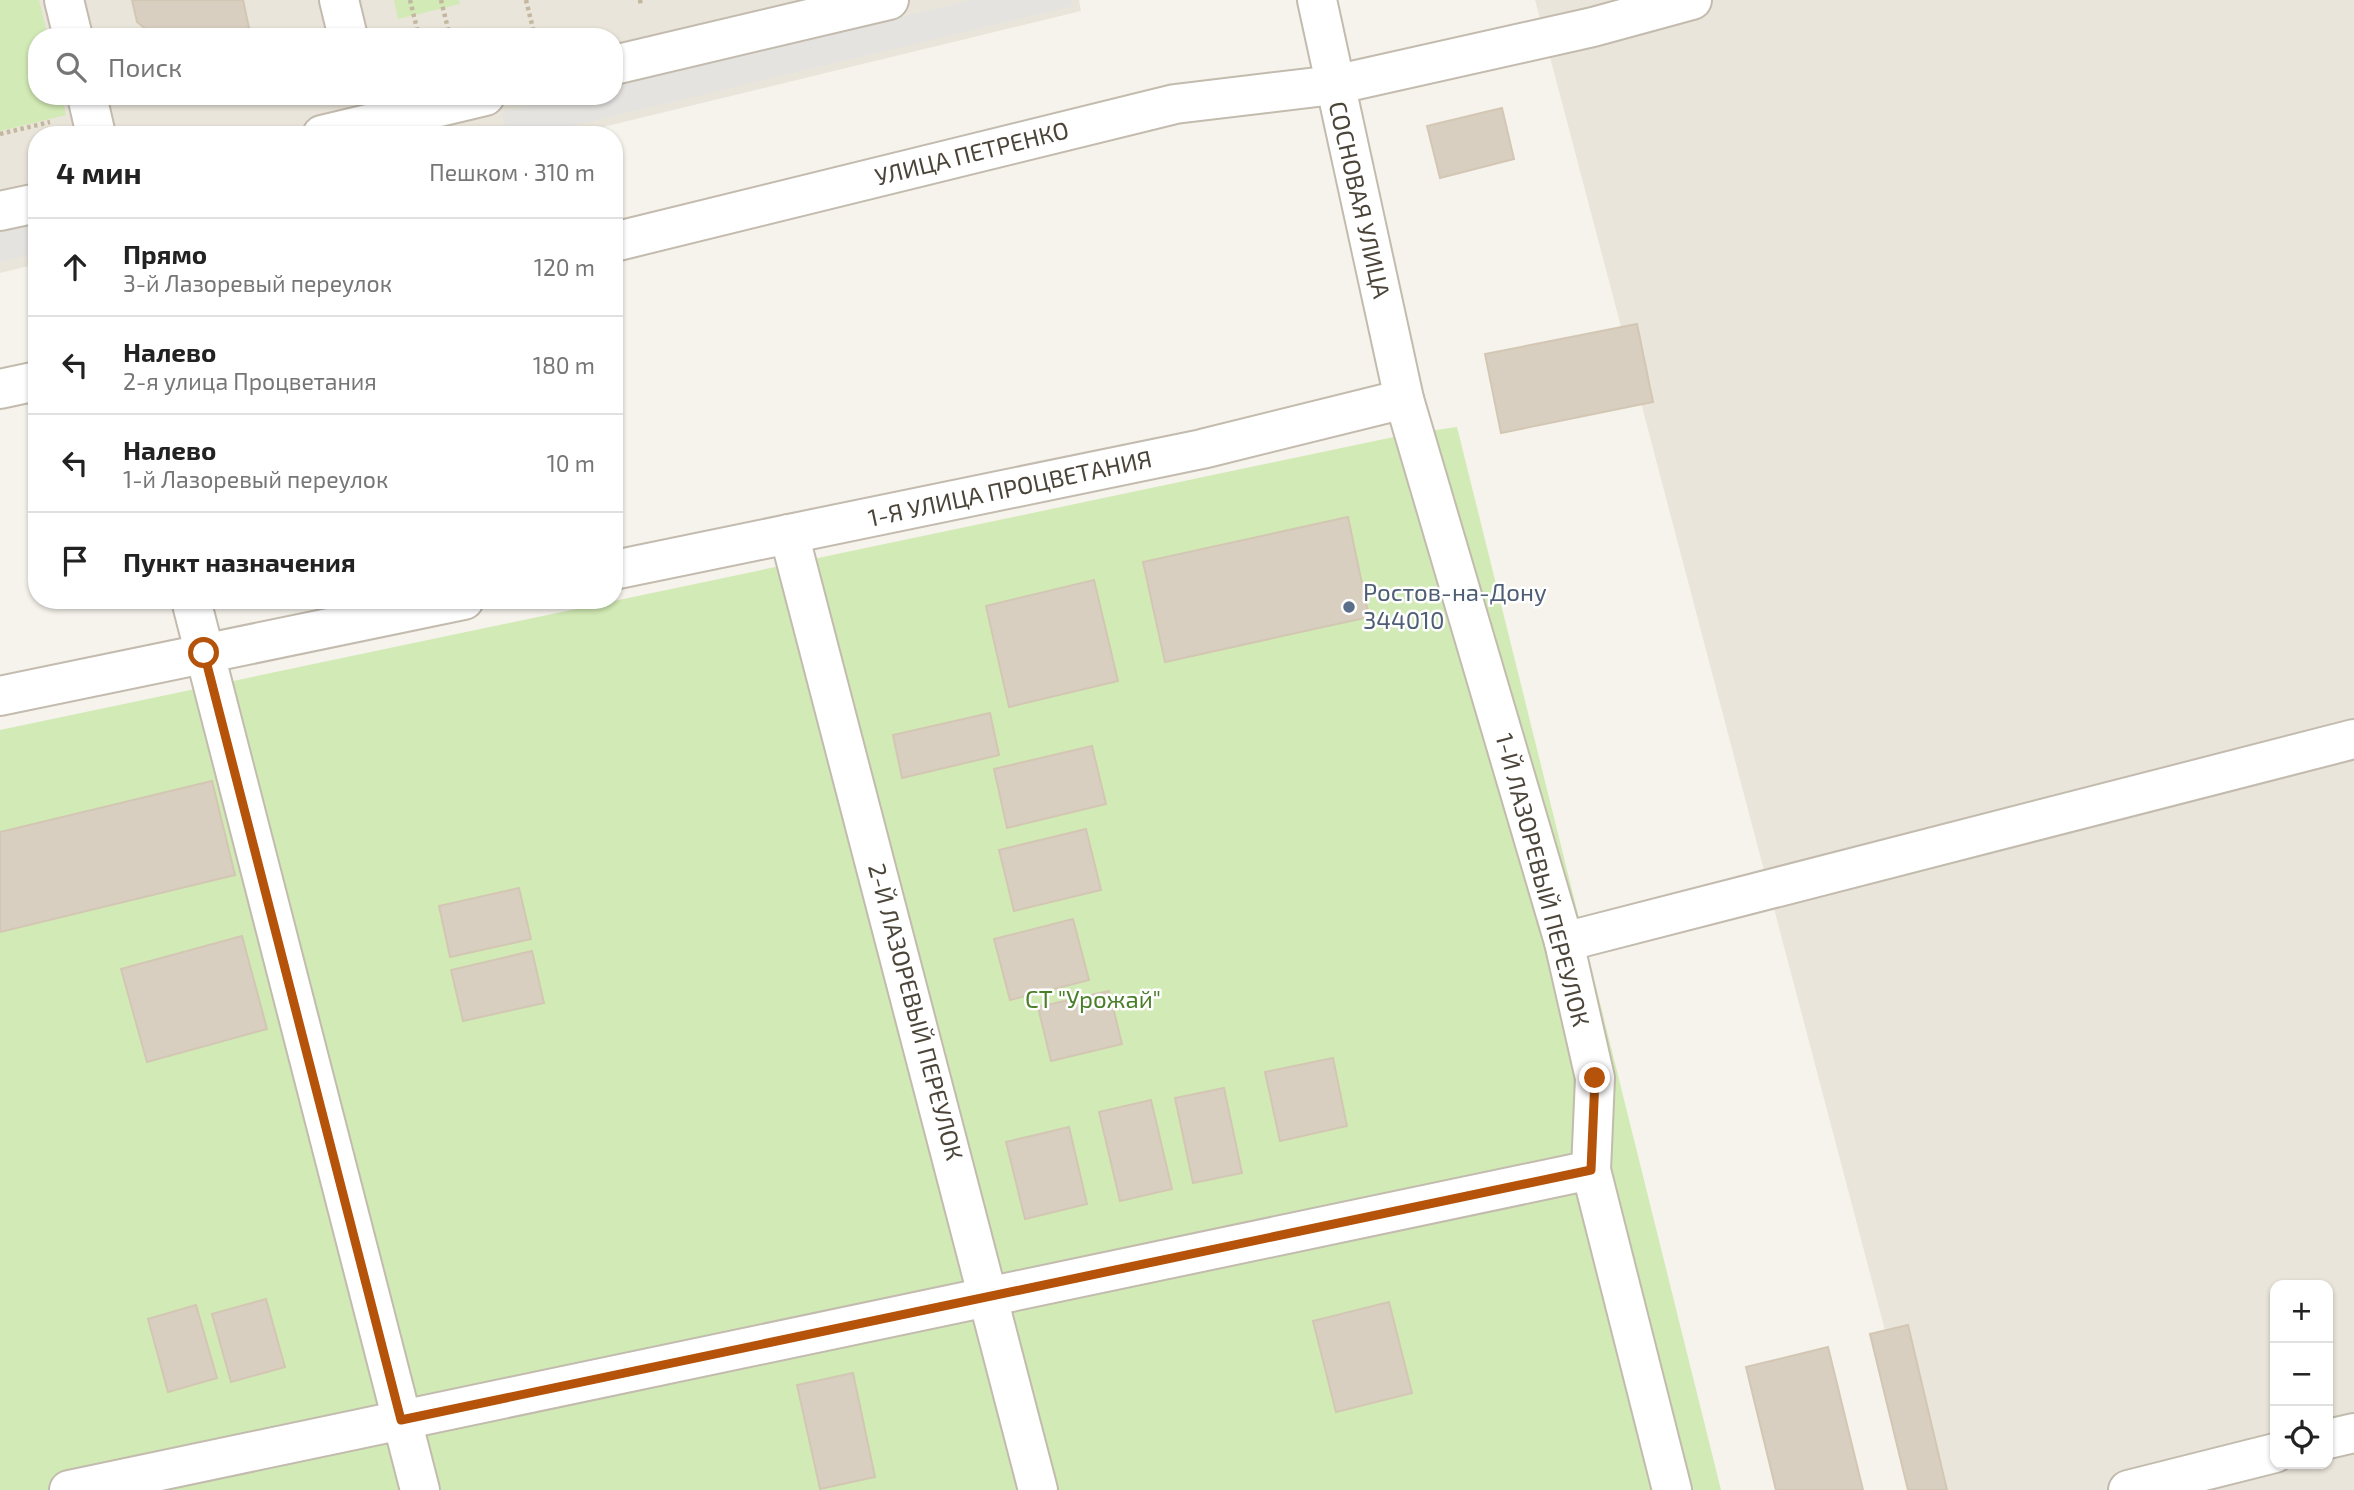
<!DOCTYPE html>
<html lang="ru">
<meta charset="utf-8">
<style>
body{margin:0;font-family:"Exo 2",sans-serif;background:#f2f2f2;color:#222}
.controls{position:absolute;right:21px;bottom:21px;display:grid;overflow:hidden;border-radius:14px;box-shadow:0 2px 5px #0004}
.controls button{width:63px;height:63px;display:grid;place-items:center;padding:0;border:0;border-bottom:2px solid #e0e0e0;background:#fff;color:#222;font:35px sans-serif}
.stop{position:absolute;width:21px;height:21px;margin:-16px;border:5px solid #b45309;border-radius:50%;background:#fff}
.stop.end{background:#b45309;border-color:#fff;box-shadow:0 2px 7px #0008}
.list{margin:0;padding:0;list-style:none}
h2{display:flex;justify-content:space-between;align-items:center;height:91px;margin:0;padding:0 28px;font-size:30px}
h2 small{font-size:23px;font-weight:400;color:#767676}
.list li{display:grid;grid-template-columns:46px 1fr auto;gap:21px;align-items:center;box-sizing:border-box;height:98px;padding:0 28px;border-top:2px solid #e0e0e0}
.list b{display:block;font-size:26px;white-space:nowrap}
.list p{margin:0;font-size:23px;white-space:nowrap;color:#767676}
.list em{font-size:23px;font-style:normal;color:#767676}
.icon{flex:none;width:38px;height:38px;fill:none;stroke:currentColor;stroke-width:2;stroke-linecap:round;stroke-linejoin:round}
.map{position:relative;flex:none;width:2354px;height:1490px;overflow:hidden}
.search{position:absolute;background:#fff;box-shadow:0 2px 5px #0004;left:28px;top:28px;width:595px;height:77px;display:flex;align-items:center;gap:18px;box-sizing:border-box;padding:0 24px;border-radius:28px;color:#767676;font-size:26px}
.panel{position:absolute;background:#fff;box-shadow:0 2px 5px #0004;left:28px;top:126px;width:595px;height:483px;border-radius:28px}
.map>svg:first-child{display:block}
.residential{fill:#eae5da;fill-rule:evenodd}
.green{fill:#d2eab5}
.parking{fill:#e5e3e0}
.building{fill:#d8cfc1;stroke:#d3c7b4;stroke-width:2}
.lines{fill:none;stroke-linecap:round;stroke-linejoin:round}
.minor-casing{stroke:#c2bbae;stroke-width:42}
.path{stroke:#c4b79f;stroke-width:4.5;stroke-dasharray:3.5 3.5;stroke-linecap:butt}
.minor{stroke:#fff;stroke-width:38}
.route{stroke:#b45309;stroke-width:9}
.service-dot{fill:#5c6f8a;stroke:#fff;stroke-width:2.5}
.labels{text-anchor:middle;stroke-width:5;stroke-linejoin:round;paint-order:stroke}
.street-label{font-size:24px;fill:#4b4439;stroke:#fff}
.service-label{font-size:24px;fill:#4e5e75;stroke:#fff;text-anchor:start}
.park-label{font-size:24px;fill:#4a7f2a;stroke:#fff}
</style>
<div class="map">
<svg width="2354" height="1490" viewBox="0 0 2354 1490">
<rect width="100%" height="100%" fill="#f6f3ec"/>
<!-- residential -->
<g class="residential">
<path d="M0 0H1079L1081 11 570 135H37V264L0 273ZM37 37H614V96H37Z"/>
<path d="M1535 0H2354V1490H1927ZM2275 1285H2328V1464H2275Z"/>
</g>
<!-- green -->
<g class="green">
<path d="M0 0H39L48 37H37V96H62L66 115 0 131Z"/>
<path d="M394 0H459L460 4 398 19Z"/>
<path d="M1457 427 1721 1490H0V730L1408 434Z"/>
</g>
<!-- parking -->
<g class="parking">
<path d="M972 0H1072L1073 6 535 135H507L502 112 567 96H614V85Z"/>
<path d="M37 223V253L0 262V231Z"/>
</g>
<!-- building -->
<g class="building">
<path d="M132 0H243L251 37H148L147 30 137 22Z"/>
<path d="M1502 108 1514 159 1440 178 1427 126Z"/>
<path d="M1637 324 1653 402 1501 433 1485 354Z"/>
<path d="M1348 517 1369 617 1165 662 1143 562Z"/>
<path d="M1094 580 1118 681 1009 707 986 606Z"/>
<path d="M990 713 999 755 902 778 893 735Z"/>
<path d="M1092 746 1106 804 1007 828 994 769Z"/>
<path d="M212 781 235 875 0 932V832Z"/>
<path d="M1086 829 1101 890 1014 911 999 850Z"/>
<path d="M519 888 531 939 450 957 439 906Z"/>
<path d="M1073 919 1089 980 1010 1000 994 939Z"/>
<path d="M242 936 267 1029 147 1062 121 969Z"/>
<path d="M532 951 544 1003 463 1021 451 970Z"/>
<path d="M1109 991 1122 1044 1051 1061 1038 1007Z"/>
<path d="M1333 1058 1347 1126 1280 1141 1265 1072Z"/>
<path d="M1224 1088 1242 1173 1193 1183 1175 1098Z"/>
<path d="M1151 1100 1172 1189 1120 1201 1099 1112Z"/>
<path d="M1069 1127 1087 1204 1025 1219 1006 1142Z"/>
<path d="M266 1299 285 1367 231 1382 212 1314Z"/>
<path d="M1389 1302 1412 1393 1336 1412 1313 1321Z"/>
<path d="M196 1305 217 1378 168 1392 148 1319Z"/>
<path d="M1908 1325 1947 1490H1908L1870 1334Z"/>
<path d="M1828 1347 1863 1490H1776L1746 1367Z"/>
<path d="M853 1373 875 1477 820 1489 797 1385Z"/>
</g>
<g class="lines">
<defs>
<g id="minor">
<path d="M64 0 73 37"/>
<path d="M339 0 348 37"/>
<path d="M1317 0 1404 399 1564 942 1595 1078 1591 1170 1672 1490"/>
<path d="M614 65 889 0"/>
<path d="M87 96 96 135"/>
<path d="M322 135 485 96"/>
<path d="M0 211 37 203"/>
<path d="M614 242 1175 104 1334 85 1593 27 1692 0"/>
<path d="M0 389 37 381"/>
<path d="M789 534 1038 1490"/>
<path d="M614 570 1202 449 1404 399"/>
<path d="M191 600 420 1490"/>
<path d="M0 696 464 600"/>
<path d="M1564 942 2354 739"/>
<path d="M2328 1439 2354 1433"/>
<path d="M69 1490 1591 1170"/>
<path d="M2128 1490 2275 1453"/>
</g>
</defs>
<!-- minor casing -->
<use href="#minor" class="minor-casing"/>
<!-- path -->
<g class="path">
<path d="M410 0 419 37"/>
<path d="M441 0 450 37"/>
<path d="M526 0 535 37"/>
<path d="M640 0 641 6"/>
<path d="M0 134 50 122"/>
</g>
<!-- minor -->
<use href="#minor" class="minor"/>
</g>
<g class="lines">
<!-- route -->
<path class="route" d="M204 653 401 1420 1591 1170 1595 1078"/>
</g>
<!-- markers -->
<circle class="service-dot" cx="1349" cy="607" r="7"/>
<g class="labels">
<!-- street labels -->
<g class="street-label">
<text transform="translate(972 154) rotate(-14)" y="8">УЛИЦА ПЕТРЕНКО</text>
<text transform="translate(1359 200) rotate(77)" y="8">СОСНОВАЯ УЛИЦА</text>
<text transform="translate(1010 489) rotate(-12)" y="8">1-Я УЛИЦА ПРОЦВЕТАНИЯ</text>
<text transform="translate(1542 880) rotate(75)" y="8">1-Й ЛАЗОРЕВЫЙ ПЕРЕУЛОК</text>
<text transform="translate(915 1012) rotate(75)" y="8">2-Й ЛАЗОРЕВЫЙ ПЕРЕУЛОК</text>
</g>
<!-- service labels -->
<g class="service-label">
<text x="1363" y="601">Ростов-на-Дону<tspan x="1363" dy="28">344010</tspan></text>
</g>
<!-- park labels -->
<g class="park-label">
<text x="1093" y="1008">СТ "Урожай"</text>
</g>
</g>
</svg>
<div class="controls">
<button>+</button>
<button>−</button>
<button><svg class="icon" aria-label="locate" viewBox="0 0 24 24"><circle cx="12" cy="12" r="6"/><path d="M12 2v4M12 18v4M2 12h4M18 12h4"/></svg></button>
</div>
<div class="stop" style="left:204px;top:653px"></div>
<div class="stop end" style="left:1595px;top:1078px"></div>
<div class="search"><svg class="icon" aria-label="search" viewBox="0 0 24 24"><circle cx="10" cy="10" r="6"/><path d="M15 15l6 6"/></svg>Поиск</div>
<section class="panel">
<h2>4 мин<small>Пешком · 310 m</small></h2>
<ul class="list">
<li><svg class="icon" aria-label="ahead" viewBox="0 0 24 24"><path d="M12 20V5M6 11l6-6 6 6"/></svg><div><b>Прямо</b><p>3-й Лазоревый переулок</p></div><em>120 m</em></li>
<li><svg class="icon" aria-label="left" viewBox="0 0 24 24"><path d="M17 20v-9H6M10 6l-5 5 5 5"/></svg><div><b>Налево</b><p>2-я улица Процветания</p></div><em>180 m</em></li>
<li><svg class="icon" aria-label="left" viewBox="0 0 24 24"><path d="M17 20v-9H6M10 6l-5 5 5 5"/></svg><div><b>Налево</b><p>1-й Лазоревый переулок</p></div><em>10 m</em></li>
<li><svg class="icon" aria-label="arrive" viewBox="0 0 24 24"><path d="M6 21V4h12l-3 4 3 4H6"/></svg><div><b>Пункт назначения</b></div></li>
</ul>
</section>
</div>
